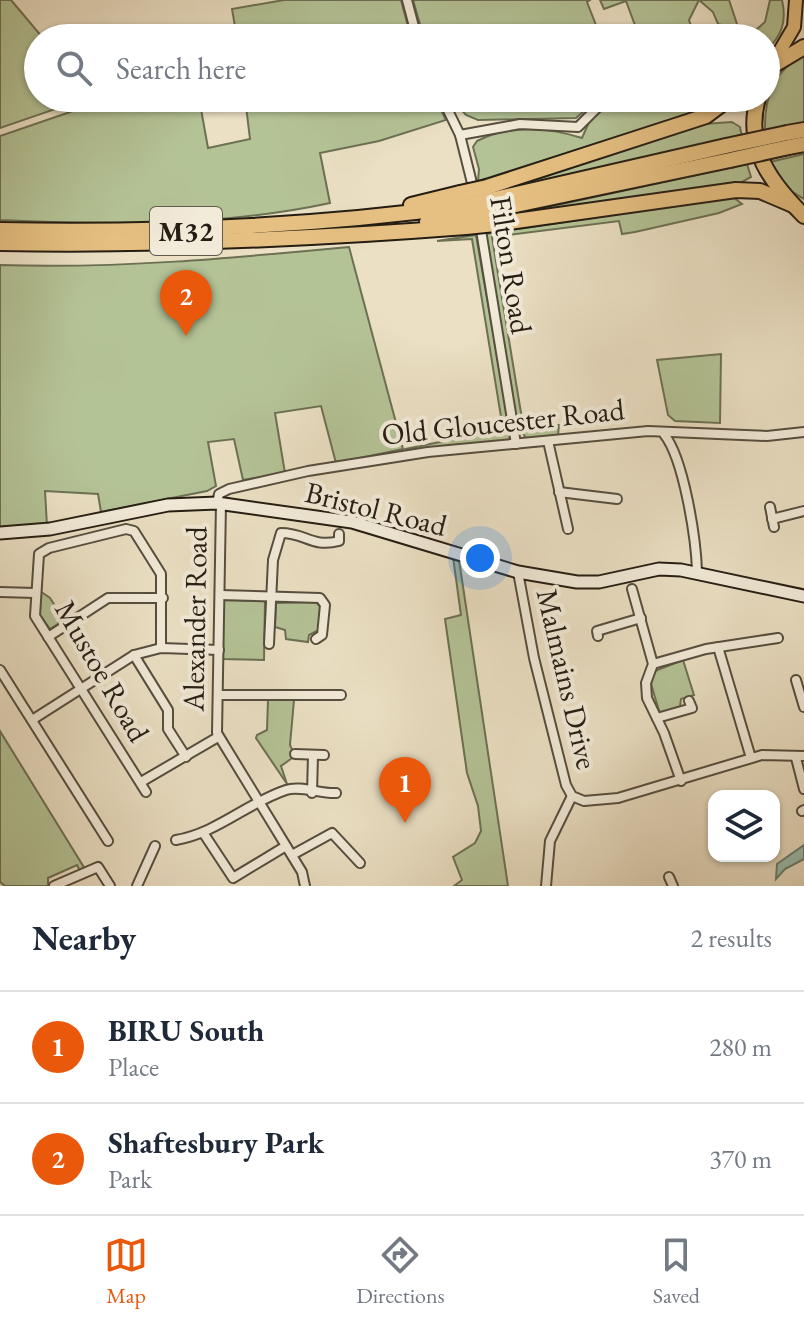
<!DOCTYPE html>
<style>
body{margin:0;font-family:"EB Garamond",serif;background:#f2f2f3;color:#1f2937}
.controls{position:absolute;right:24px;bottom:24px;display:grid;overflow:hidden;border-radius:16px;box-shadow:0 2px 6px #0004}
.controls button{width:72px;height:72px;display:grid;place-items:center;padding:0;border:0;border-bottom:2px solid #e0e1e3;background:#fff;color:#1f2937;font:40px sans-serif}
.you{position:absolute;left:480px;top:558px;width:28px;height:28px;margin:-20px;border:6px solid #fff;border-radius:50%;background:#1a73e8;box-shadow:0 0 0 12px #1a73e833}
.badge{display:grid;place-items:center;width:52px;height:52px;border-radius:50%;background:#ea580c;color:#fff;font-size:26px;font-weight:700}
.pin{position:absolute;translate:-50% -66px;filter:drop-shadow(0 2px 4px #0008)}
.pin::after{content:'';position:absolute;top:42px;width:28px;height:24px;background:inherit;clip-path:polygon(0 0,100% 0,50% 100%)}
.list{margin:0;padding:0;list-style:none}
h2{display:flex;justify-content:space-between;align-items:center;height:104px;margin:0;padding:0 32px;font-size:34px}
h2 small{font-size:26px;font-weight:400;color:#747a83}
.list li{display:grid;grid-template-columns:52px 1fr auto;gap:24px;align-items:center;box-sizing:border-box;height:112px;padding:0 32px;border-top:2px solid #e0e1e3}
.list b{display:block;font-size:30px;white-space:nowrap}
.list p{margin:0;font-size:26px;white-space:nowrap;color:#747a83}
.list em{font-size:26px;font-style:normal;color:#747a83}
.icon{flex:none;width:44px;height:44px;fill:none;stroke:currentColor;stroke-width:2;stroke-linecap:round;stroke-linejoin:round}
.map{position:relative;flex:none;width:804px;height:886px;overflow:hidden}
.search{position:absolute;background:#fff;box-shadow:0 2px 6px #0004;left:24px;right:24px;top:24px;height:88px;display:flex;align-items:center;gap:20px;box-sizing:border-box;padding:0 28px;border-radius:44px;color:#747a83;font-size:30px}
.sheet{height:328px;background:#fff}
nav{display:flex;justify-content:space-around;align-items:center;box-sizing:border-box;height:112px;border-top:2px solid #e0e1e3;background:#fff;font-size:22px;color:#747a83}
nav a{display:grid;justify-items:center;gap:4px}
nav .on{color:#ea580c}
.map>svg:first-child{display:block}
.green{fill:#b4c396;stroke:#6c7054;stroke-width:2}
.water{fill:#99bdb0;stroke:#6b7d71;stroke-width:2}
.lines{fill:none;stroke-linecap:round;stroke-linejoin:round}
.street-casing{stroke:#564e3f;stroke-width:12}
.secondary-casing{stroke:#251d13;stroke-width:15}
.primary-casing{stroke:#251d13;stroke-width:16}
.highway-casing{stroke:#251d13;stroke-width:18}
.street{stroke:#f2ebd9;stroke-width:8}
.secondary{stroke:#f2ebd9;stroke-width:11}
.primary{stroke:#e6c082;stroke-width:12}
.highway{stroke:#e6c082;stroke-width:14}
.highway-bridge-casing{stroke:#251d13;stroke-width:18;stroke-linecap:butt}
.highway-bridge{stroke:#e6c082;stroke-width:14}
.labels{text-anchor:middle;stroke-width:8;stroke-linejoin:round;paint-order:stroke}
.shield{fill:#f2ebd9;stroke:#625b4e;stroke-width:2}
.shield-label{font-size:28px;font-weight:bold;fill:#251d13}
.street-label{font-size:30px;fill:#251d13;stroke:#f2ebd9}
</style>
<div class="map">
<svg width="804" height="886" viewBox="0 0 804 886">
<rect width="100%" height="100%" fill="#ebe0c4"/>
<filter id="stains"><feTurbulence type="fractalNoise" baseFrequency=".0025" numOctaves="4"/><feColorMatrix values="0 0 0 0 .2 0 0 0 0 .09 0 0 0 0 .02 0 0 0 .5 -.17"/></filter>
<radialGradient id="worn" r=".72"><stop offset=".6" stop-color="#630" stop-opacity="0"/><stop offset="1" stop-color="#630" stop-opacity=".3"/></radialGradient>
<!-- green -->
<g class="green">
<path d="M0 0H11L43 38H38V98H68L70 104 0 128Z"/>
<path d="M284 0H401L411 38H237L232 9Z"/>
<path d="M413 0H590L587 2 601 38H424Z"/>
<path d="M600 0H729L741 36 731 38 726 26 718 24 713 12 699 0 689 20 695 38H618L636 28 626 1 604 9Z"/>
<path d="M770 0H782C787 22 782 35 766 51V38H747L765 22Z"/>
<path d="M804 55V123L765 131C764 99 773 70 804 55Z"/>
<path d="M143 98H199L208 148 250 139 245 98H435L446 120 379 141 320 153 330 203C224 226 107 225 0 220V136L73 111Z"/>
<path d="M451 98H599L576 118 478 120 466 115Z"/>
<path d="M612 98H721L698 112 478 181 479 169 473 147 477 141C511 124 551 128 582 138L593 113Z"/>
<path d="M732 122 740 127 742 137 476 195 703 124Z"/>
<path d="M804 154V199L786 188 770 162Z"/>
<path d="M747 164 751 177 731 188 498 218Z"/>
<path d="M733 197 742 204 719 213 635 232 622 234 619 221 492 237 523 425H559L558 435 527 440 515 420 485 234Z"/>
<path d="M476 235 511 436 507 441 410 451 406 449 503 429 472 239 437 241Z"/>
<path d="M349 247 403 449 336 463 321 406 275 413 285 473 243 480 234 439 208 442 216 486 207 491 101 512 98 494 45 491 47 526 0 528V265C117 269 233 258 349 247Z"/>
<path d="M721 354 720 423 675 421 668 415 657 360Z"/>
<path d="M453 557 459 560 508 886H454L462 880 453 857 475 843 481 831 478 806 467 773 445 619 461 615Z"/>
<path d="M40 591 50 598 64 620 50 629 40 615Z"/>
<path d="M223 600 265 601 264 660 222 659Z"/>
<path d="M316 602 320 607 319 630 309 635 308 642 286 639 285 630 275 627 276 603Z"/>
<path d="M683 660 694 695 681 699 680 707 660 714 651 684 655 671Z"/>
<path d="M268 700H294L290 745 295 756 281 766 287 784 256 738 257 735 267 730Z"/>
<path d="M0 731 85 869 80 871 77 865 48 878V886H5L0 882Z"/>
</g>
<!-- water -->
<path class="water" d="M804 845V859L785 869 776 879 777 864Z"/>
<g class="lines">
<defs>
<g id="street">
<path d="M407 0 417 38"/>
<path d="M442 98 460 135 474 191"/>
<path d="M460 135 520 124 578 127 607 98"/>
<path d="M480 224 516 444"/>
<path d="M664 434C684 459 696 539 697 571"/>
<path d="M548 441 568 529"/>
<path d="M559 492 617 499"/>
<path d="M217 503 219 494 229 489 308 471 428 452 648 431 767 436 804 432"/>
<path d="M221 503 217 733 302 872 305 886"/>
<path d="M770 507 774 527"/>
<path d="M772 519 804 511"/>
<path d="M518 572 534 658 566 785 572 796 584 801 618 798 762 755 804 756"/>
<path d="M632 589 653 664 646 683 647 698 664 733 681 781"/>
<path d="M0 592 35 593"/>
<path d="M220 595 320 598 325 605 322 635 316 639"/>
<path d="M598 636 597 631 641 618"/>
<path d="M48 637 108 598H163"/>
<path d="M269 644 273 560 281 533C306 533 312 548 339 541V534"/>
<path d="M718 647 751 758"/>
<path d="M134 655 168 710V729L186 757"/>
<path d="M653 664 706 649 778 638"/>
<path d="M0 670 108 841"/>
<path d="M796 680 804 707"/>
<path d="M218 695H341"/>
<path d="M657 718 692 708 689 701"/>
<path d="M32 720 134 655 161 648 219 650"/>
<path d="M295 754 324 755"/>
<path d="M796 758 804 789"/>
<path d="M141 782 218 737"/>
<path d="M146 792 35 616 39 554 49 548 126 529 134 531 161 574V648"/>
<path d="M312 793 313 755"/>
<path d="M802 811 804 810"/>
<path d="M204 834 233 878 286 846"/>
<path d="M176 840C217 833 247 803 286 790 300 785 321 794 336 793"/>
<path d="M292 855 332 833 360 863"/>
<path d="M669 877 673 886"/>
<path d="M54 886 98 867 110 886"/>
<path d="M137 886 155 846"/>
<path d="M546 886 550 841 572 796"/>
</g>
<path id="secondary" d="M0 533 50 529 168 505 217 503 352 522 518 572 577 582H599L659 569 681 570 804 596"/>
<path id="primary" d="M771 66 794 27 796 0"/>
<g id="highway">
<path d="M766 75 769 68 804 47"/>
<path d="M758 98C744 148 771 183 804 216"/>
<path d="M787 133 804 130"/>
<path d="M789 147 804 144"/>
<path d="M487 187 706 116 730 98"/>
<path d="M490 200 726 146"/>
<path d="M411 205 460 193"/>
<path d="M492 210 730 160"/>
<path d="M427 222 463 215"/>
<path d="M495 224 736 190 760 191 793 205"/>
<path d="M0 230C155 233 309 227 463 206"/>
<path d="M0 243C156 246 310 239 466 227"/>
</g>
</defs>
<!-- street casing -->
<use href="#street" class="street-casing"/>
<!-- secondary casing -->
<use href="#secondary" class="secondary-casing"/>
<!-- primary casing -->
<use href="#primary" class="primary-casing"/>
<!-- highway casing -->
<use href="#highway" class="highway-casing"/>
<!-- street -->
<use href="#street" class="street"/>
<!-- secondary -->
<use href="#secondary" class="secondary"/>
<!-- primary -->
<use href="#primary" class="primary"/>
<!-- highway -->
<use href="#highway" class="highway"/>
<defs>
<g id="highway-bridge">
<path d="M726 146 787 133"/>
<path d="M730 160 789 147"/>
<path d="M460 193 487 187"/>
<path d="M463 206 490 200"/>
<path d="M463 215 492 210"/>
<path d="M466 227 495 224"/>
</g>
</defs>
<!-- highway-bridge casing -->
<use href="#highway-bridge" class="highway-bridge-casing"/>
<!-- highway-bridge -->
<use href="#highway-bridge" class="highway-bridge"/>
</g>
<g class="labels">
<!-- shield labels -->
<rect class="shield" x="150" y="207" width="72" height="48" rx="6"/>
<g class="shield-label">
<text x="186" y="241">M32</text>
</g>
<!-- street labels -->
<g class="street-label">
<text transform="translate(511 265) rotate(81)" y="10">Filton Road</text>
<text transform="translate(503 422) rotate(-6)" y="10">Old Gloucester Road</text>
<text transform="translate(376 509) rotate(14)" y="10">Bristol Road</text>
<text transform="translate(195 619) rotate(-89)" y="10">Alexander Road</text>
<text transform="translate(102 671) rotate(60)" y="10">Mustoe Road</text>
<text transform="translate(567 679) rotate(77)" y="10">Malmains Drive</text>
</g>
</g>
<rect width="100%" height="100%" filter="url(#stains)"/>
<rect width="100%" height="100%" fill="url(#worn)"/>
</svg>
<div class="controls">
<button><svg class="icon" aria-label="layers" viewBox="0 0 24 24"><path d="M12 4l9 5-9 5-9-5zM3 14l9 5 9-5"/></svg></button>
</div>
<div class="you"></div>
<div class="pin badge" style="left:405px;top:823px">1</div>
<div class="pin badge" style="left:186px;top:336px">2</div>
<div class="search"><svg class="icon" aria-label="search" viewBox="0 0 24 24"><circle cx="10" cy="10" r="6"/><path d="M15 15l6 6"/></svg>Search here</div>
</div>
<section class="sheet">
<h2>Nearby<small>2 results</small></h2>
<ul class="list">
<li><span class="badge">1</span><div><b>BIRU South</b><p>Place</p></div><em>280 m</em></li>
<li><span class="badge">2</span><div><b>Shaftesbury Park</b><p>Park</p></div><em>370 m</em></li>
</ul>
</section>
<nav>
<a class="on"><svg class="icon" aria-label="map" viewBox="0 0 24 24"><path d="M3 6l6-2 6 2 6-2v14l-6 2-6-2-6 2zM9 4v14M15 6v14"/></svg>Map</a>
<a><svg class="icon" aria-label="directions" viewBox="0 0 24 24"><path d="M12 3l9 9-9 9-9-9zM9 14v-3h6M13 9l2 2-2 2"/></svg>Directions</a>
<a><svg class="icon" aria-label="saved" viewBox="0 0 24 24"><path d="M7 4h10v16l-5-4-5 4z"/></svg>Saved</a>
</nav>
